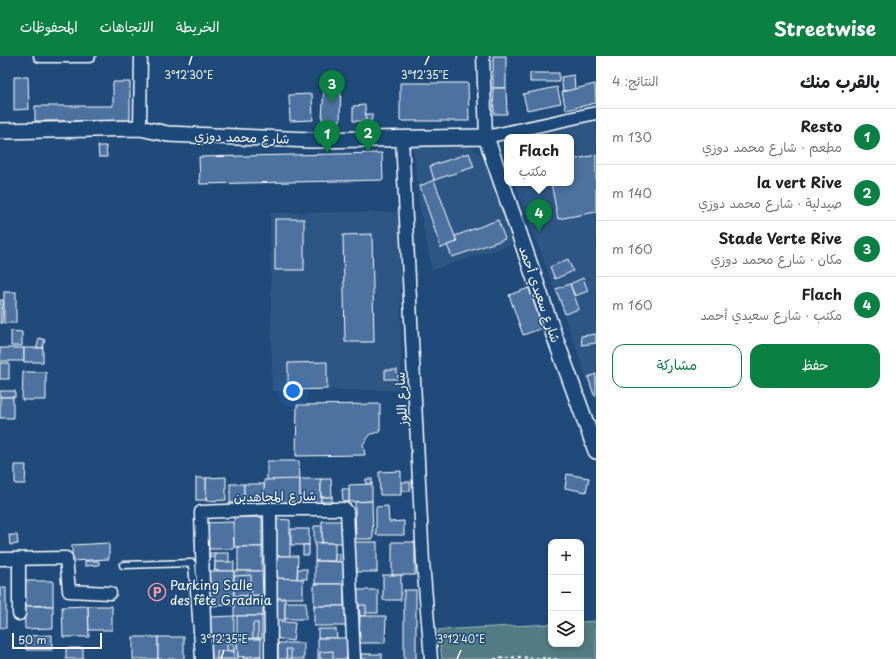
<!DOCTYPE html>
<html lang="ar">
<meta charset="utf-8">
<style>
body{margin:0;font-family:"Playpen Sans","Playpen Sans Arabic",sans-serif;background:#f2f2f2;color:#202124;direction:rtl}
.controls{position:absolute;right:12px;bottom:12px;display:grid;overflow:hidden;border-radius:8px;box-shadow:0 2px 6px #0003}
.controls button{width:36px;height:36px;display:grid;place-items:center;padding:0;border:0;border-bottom:1px solid #e0e0e0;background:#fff;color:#202124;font:20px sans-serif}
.scale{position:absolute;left:12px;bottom:10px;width:90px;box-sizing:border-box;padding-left:4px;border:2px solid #fff;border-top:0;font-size:11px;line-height:14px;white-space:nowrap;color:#fff;-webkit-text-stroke:3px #1f4a7a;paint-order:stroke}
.you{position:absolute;left:293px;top:335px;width:14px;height:14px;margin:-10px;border:3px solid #fff;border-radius:50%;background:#1a73e8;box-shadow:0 0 0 6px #1a73e833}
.badge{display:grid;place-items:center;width:26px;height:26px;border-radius:50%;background:#0b8043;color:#fff;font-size:13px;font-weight:700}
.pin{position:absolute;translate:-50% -33px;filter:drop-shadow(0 1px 2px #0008)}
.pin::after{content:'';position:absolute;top:21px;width:14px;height:12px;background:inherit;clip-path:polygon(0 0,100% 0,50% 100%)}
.popup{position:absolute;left:504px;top:78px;width:70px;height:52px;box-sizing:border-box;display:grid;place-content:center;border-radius:8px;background:#fff;filter:drop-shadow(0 1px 3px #0005);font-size:13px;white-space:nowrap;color:#757577}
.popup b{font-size:15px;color:#202124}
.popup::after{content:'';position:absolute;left:50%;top:100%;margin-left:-8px;border:8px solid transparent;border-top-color:#fff}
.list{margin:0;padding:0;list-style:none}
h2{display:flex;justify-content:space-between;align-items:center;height:52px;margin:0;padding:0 16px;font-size:17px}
h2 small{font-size:13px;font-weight:400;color:#757577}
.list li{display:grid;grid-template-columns:26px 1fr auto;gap:12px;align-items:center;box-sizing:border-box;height:56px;padding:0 16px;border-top:1px solid #e0e0e0}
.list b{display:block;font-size:15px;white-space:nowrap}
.list p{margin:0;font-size:13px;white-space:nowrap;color:#757577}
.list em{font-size:13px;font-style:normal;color:#757577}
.actions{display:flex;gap:8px;padding:12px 16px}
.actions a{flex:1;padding:9px 0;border:1px solid #0b8043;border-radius:12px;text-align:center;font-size:14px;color:#0b8043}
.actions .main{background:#0b8043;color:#fff}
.icon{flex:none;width:22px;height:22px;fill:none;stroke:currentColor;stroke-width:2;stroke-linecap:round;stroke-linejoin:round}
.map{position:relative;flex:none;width:596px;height:603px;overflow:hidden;direction:ltr}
header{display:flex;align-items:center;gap:24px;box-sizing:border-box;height:56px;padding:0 20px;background:#0b8043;color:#fff}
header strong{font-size:19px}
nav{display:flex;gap:22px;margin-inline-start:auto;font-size:14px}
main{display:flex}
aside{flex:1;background:#fff}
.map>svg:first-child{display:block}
.built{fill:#2d5685}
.green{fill:#537c84;stroke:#a9bec2}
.building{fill:#4d72a0;stroke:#fff}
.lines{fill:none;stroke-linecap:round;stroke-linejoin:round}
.service-casing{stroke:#fff;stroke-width:9}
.minor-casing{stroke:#fff;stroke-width:15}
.tertiary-casing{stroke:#fff;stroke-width:18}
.path{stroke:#fff;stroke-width:2;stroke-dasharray:3 3;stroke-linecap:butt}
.service{stroke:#1f4a7a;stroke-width:6}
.minor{stroke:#1f4a7a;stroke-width:12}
.tertiary{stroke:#1f4a7a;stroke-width:15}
.ticks{fill:none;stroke:#fff;stroke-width:1.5}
.labels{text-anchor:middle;stroke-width:3;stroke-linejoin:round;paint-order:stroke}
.street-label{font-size:13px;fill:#fff;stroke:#1f4a7a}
.poi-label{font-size:13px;fill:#fff;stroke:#1f4a7a;text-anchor:start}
.ticks-label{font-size:10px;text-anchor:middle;fill:#fff;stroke:#1f4a7a;stroke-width:3;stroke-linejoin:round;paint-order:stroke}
</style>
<header>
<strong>Streetwise</strong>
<nav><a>الخريطة</a><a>الاتجاهات</a><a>المحفوظات</a></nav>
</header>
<main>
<aside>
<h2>بالقرب منك<small>النتائج: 4</small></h2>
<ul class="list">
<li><span class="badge">1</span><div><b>Resto</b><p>مطعم · شارع محمد دوزي</p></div><em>130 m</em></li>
<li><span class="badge">2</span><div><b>la vert Rive</b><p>صيدلية · شارع محمد دوزي</p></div><em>140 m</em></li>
<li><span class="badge">3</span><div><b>Stade Verte Rive</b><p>مكان · شارع محمد دوزي</p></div><em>160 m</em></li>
<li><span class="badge">4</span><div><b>Flach</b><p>مكتب · شارع سعيدي أحمد</p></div><em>160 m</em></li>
</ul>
<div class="actions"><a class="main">حفظ</a><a>مشاركة</a></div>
</aside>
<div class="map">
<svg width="596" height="603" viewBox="0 0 596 603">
<rect width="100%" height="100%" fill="#1f4a7a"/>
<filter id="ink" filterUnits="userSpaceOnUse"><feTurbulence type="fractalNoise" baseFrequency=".025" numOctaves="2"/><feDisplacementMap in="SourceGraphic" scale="8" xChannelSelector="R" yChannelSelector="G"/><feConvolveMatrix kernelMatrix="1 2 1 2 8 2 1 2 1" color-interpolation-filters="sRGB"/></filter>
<g filter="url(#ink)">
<!-- built -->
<g class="built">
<path d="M596 63V346L515 127H571V81H510Z"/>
<path d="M507 82V106L499 83Z"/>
<path d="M466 88 484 101 514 188 432 214 420 154 413 89Z"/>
<path d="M400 156 401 334 272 335 270 157Z"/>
</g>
<!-- green -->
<path class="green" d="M596 565V603H442L438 574 551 568V588H581V566Z"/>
<!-- building -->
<g class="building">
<rect x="493" y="0" width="13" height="32"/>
<rect x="530" y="17" width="29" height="9"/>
<path d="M574 19 575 34 563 35 561 21Z"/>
<path d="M14 21H28L29 53 14 54Z"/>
<path d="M113 26H130V65H35V50H113Z"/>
<path d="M400 27H468L469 65H400Z"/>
<path d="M595 28 596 47 566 54 562 36Z"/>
<path d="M324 29H341L340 65 322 64Z"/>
<path d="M557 31 561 47 527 54 523 38Z"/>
<path d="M493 32H506L507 58H494Z"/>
<path d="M312 38 313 64 290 65 289 39Z"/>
<path d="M365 49 366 65H353V50Z"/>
<path d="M366 58H372V64L366 65Z"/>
<path d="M98 90H106L107 101H99Z"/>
<path d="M382 97 383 124 200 128 199 101Z"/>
<path d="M469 97 474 111 434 124 430 110Z"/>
<path d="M596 99V156L558 163 551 127H571V104Z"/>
<path d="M434 124 457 186 441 192 420 130Z"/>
<rect x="275" y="163" width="29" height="51"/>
<path d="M498 164 505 183 452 201 447 189 457 186 455 180Z"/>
<path d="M372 178 374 286H345L343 179Z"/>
<path d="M568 203 573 215 555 223 550 211Z"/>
<path d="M583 222 588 235 575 240 570 228Z"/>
<path d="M570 228 579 253 565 258 556 233Z"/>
<path d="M529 232 543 272 523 279 509 239Z"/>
<rect x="4" y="236" width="12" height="31"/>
<path d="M0 244H3L2 267H0Z"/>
<path d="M11 275 22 276V290H11Z"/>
<path d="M596 278V287L582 289 581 280Z"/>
<path d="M39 282 45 284 42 293 37 291Z"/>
<rect x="0" y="292" width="24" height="13"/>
<rect x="24" y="292" width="19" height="14"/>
<path d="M327 306V333L288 334V307Z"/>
<rect x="0" y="307" width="9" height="16"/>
<rect x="385" y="314" width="12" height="9"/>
<path d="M23 316H46V344H22Z"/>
<path d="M596 318V339H594L588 321Z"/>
<rect x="0" y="335" width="15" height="6"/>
<rect x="0" y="341" width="13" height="21"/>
<path d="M380 348V376L371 378 363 388 365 399 296 400 297 349Z"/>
<path d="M267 405H299L300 425H267Z"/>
<path d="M15 409H26L25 428H15Z"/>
<path d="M401 415V439H380L379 416Z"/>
<path d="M567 418 589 422 586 436 565 432Z"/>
<path d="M226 421V444L206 445V422Z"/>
<rect x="196" y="422" width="10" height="22"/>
<path d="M300 423V448L265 449 264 424Z"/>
<rect x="300" y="423" width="21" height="26"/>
<path d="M321 423H331L332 441H321Z"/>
<rect x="366" y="423" width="6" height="5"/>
<rect x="402" y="426" width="8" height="9"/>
<rect x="230" y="428" width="14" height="19"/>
<path d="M244 428H264L265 449H244Z"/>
<path d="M372 428V445L349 446V429Z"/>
<path d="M342 433H349V446H343Z"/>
<path d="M321 441H332V448L321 449Z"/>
<path d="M372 445 373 483H356L355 446Z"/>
<path d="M388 450 389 466 404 465V479H376V451Z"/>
<rect x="234" y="461" width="28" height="30"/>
<path d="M275 463 290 464V500H275Z"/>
<rect x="322" y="465" width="21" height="22"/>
<path d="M233 466 234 493H207L206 467Z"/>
<path d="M314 470H322V487L314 486Z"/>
<rect x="291" y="473" width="18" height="16"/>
<path d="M9 479H17L18 488 10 489Z"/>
<rect x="354" y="486" width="23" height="30"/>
<rect x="392" y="486" width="23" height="33"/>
<path d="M109 487V503L72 505V489Z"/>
<rect x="315" y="487" width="20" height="18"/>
<rect x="303" y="489" width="6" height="10"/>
<rect x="238" y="491" width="24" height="24"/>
<rect x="209" y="497" width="6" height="4"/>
<rect x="215" y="497" width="14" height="18"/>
<path d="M335 498H340V506L335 505Z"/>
<path d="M275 500H298L297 523 275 522Z"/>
<path d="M85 505H99V509L85 510Z"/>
<path d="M315 505 344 506V528H315Z"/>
<rect x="215" y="506" width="19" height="9"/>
<path d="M298 513H307V523H297Z"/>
<path d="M206 515H234V549L207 550Z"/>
<path d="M234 515H262L263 539 234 540Z"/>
<path d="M251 519V539L234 540V520Z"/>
<rect x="383" y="519" width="18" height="25"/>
<path d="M275 522 303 523V542H275Z"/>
<path d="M24 525H53V550H25Z"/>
<rect x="314" y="528" width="30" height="22"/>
<rect x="0" y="532" width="6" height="40"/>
<rect x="355" y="534" width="23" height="23"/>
<rect x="404" y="534" width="12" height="69"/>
<path d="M263 539V560H234V540Z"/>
<path d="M276 543H285V564H275Z"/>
<rect x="285" y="546" width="21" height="17"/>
<path d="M46 549V564L35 565 34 550Z"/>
<path d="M359 549H366V560H360Z"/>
<path d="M24 550H53V572L25 573Z"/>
<path d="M88 550 89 581H63L62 551Z"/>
<path d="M88 550H112V574H89Z"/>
<rect x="314" y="550" width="33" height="20"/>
<path d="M234 560V579L210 580V561Z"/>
<path d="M237 560H262V582L237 583Z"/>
<path d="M360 560H386L385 587H359Z"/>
<path d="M277 565 295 567 293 585 275 582Z"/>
<rect x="253" y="567" width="5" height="15"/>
<path d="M318 573H336L337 582H318Z"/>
<path d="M52 579V594H26V580Z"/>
<rect x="133" y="581" width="25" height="22"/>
<rect x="158" y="581" width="26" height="22"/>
<rect x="318" y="582" width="29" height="21"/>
<path d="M211 583H237L238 603H212Z"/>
<path d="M237 583H261V600L238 601Z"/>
<rect x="227" y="587" width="7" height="8"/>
<rect x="278" y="587" width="26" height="16"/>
<rect x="66" y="592" width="17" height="11"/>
<path d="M286 593H291V603H287Z"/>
<rect x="217" y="595" width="17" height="8"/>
<path d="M333 595V603H320V596Z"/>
<rect x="361" y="598" width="21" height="5"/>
<path d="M261 600V603H243V601Z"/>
</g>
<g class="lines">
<defs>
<path id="service" d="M123 509 192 507 199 603"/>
<g id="minor">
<path d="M40 0H89"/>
<path d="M483 0 486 81 596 57"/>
<path d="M140 72 141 0"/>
<path d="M402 82 423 506 431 603"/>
<path d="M270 453 271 603"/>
<path d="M0 503 66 502 69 535 110 537"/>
<path d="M19 503V558"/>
<path d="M205 603 201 456 270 453H345L347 455 354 603"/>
</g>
<path id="tertiary" d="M0 75 140 72 168 78 311 84 486 81 554 279 596 395"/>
</defs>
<!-- service casing -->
<use href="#service" class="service-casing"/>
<!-- minor casing -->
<use href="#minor" class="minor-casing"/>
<!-- tertiary casing -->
<use href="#tertiary" class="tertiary-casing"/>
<!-- path -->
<path class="path" d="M494 603 517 601 558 603"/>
<!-- service -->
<use href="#service" class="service"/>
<!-- minor -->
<use href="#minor" class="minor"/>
<!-- tertiary -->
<use href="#tertiary" class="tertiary"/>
</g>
</g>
<!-- ticks -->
<path class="ticks" d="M189 9 192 0M425 9 429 0M221 603 224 594M457 603 461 594"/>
<!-- icons -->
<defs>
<symbol id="parking-ring" viewBox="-11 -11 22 22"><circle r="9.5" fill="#1f4a7a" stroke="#ff9aa2" stroke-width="1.5"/><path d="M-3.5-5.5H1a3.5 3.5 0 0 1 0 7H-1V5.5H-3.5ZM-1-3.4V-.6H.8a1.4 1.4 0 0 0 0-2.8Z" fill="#ff9aa2"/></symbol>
</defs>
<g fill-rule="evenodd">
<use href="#parking-ring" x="147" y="526" width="20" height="20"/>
</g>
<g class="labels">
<!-- street labels -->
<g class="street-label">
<text transform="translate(242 81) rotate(2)" y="5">شارع محمد دوزي</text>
<text transform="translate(540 238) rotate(71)" y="5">شارع سعيدي أحمد</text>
<text transform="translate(401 343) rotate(-93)" y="5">شارع اللوز</text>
<text transform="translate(275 440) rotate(-1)" y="5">شارع المجاهدين</text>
</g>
<!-- poi labels -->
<g class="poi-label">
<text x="170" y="534">Parking Salle<tspan x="170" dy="15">des fête Gradnia</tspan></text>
</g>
</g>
<g class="ticks-label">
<text x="189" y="23">3°12'30"E</text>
<text x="425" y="23">3°12'35"E</text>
<text x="224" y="587">3°12'35"E</text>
<text x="461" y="587">3°12'40"E</text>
</g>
</svg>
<div class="controls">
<button>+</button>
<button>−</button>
<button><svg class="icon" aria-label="layers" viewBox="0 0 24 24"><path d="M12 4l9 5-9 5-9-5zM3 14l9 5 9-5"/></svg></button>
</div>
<div class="scale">50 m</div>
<div class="you"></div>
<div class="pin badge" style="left:327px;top:97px">1</div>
<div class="pin badge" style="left:368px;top:96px">2</div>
<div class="pin badge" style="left:332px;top:47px">3</div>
<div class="pin badge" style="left:539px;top:176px">4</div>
<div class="popup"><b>Flach</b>مكتب</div>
</div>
</main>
